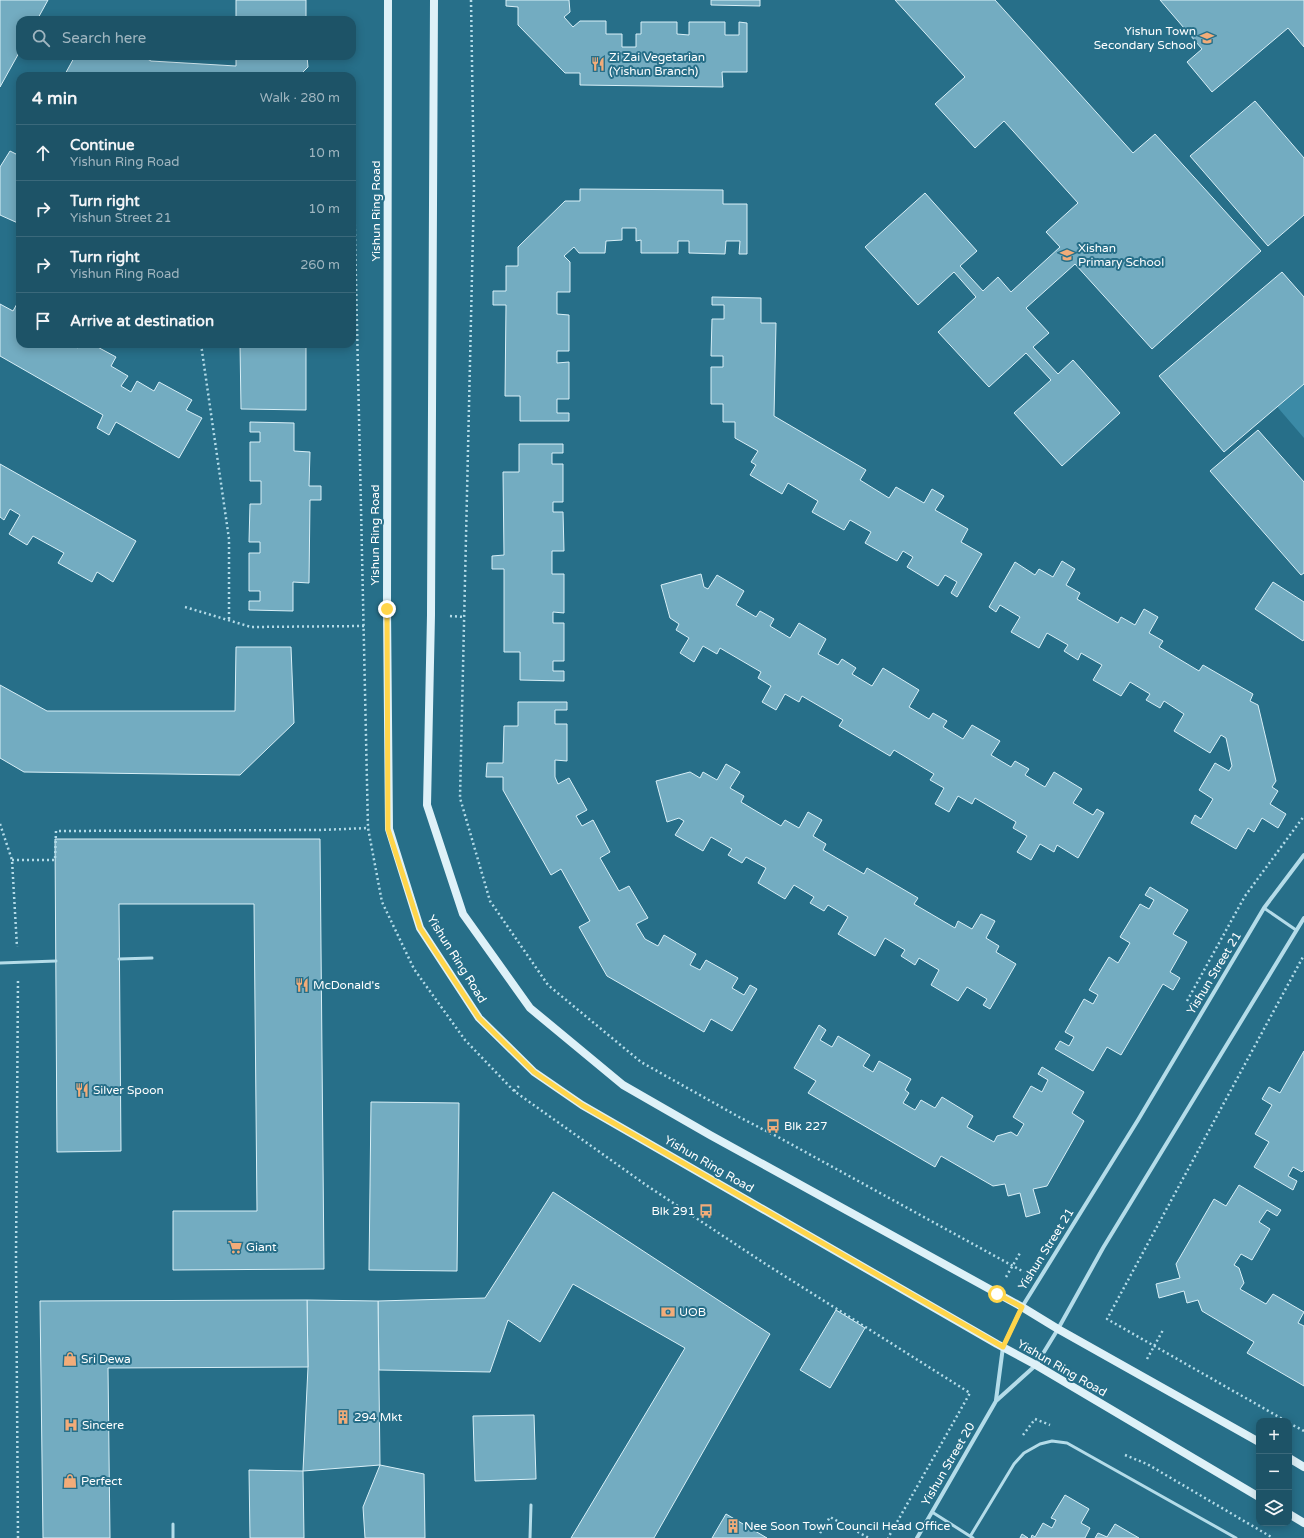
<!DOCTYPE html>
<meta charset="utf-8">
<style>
body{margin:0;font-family:"Varela Round",sans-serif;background:#25596d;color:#f1f3f6}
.controls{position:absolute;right:12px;bottom:12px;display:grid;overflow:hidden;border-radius:8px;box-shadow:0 2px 10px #0003}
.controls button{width:36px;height:36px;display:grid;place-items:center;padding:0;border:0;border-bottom:1px solid #3b697b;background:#1d5367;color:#f1f3f6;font:20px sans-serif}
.stop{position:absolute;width:12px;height:12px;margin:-9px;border:3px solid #ffd54a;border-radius:50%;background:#fff}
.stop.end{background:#ffd54a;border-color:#fff;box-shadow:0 1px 4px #0008}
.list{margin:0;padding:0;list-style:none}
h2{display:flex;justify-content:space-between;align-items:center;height:52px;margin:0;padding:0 16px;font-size:17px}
h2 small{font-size:13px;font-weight:400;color:#a0b6c0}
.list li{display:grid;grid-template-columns:26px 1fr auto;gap:12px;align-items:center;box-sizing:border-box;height:56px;padding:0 16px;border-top:1px solid #3b697b}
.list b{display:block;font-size:15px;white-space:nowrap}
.list p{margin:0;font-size:13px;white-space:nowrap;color:#a0b6c0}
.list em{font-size:13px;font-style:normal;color:#a0b6c0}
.icon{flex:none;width:22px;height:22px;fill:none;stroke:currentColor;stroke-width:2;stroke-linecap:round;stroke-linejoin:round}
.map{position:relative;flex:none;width:1304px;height:1538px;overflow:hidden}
.search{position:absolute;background:#1d5367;box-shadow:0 2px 10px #0003;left:16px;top:16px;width:340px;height:44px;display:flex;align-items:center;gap:10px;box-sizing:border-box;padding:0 14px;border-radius:12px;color:#a0b6c0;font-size:15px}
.panel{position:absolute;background:#1d5367;box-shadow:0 2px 10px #0003;left:16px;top:72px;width:340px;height:276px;border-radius:12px}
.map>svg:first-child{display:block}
.green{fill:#3b8aa6}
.building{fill:#73acc1;stroke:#d8eff7}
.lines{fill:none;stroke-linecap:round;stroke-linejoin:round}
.path{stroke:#b4dce9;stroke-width:2.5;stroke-dasharray:2 3;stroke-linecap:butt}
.lane{stroke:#b4dce9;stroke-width:3}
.street{stroke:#b4dce9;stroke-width:4}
.secondary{stroke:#def1f8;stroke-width:8}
.route{stroke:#ffd54a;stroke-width:5}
.labels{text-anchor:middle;stroke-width:4;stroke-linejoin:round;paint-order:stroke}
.poi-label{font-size:12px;fill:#fff;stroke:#276f89;text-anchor:start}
.street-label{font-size:12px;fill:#fff;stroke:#276f89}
</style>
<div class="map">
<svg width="1304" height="1538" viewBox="0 0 1304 1538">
<rect width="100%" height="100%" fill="#276f89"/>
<!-- green -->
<path class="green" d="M1304 362V438L1267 395Z"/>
<!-- building -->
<g class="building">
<path d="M0 0H48L37 20H20V51L0 87Z"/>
<rect x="236" y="0" width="70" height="20"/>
<path d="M506 0H569L570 12 564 17 573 27 580 21H606V34H622V47H636V34H641V22H677V34L689 35V22H725V35H739V22L747 23V72H722L723 87 580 85V73H565L518 25V7L506 6Z"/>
<path d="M711 0H760V6L711 5Z"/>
<path d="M895 0H995L1133 153 1155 134 1261 251 1152 349 1075 264 1026 308 1049 333 1033 347 1058 374 1073 360 1120 413 1062 466 1014 413 1051 380 1026 353 989 387 938 332 976 297 954 272 918 305 865 247 925 193 977 251 960 266 983 291 998 277 1011 292 1060 247 1046 232 1078 203 1004 121 975 148 935 104 965 77Z"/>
<path d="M1160 0H1304V47L1288 28 1212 92 1187 62 1202 49Z"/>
<path d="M75 56H142L151 61 236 66V56H307L308 67 299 76H64Z"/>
<path d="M1255 101 1304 158V215L1268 246 1190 156Z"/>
<path d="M10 151 20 156V224L0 215V167Z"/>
<path d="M580 189 723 190V204H747V254H739L740 241H726L725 254 689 253V241H678V253H641V240L636 241V228H622V240L606 241 605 253H579L574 247 564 256 570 262V292H557V314L569 315V351H557V363L569 362V399H557V413H569V421H520V396H505L506 305H493V291H506V266H518V247L565 201H580Z"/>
<path d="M1282 272 1304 297V384L1224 452 1159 376Z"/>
<path d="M712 297 761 298V323H776L774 416 866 470 860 480 889 498 896 487 924 503 932 489 944 496 935 510 968 529 961 542 982 554 957 597 951 593 957 582 945 575 938 586 907 567 913 557 903 551 897 561 886 555 865 543 871 532 850 520 844 530 812 512 818 501 788 483 782 494 750 475 756 465 751 462 758 451 735 438V422H723V404H711V367H723V356H711L712 319H724V305H712Z"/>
<path d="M18 302 20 303V344H71L78 348 80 344H92L116 357 111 366 128 376 121 386 131 392 137 381 154 391 159 382 192 400 186 410 202 418 179 458 116 422 109 435 97 428 103 415 0 356V304L13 311Z"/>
<path d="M240 344H306V410L241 409Z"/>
<path d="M250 422 294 423V451L310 452 309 486H321V500H310L309 583 293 582V611L249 610V601H260V591H249V553H260V542H249L250 504H261V481H250V442H260V432H250Z"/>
<path d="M1258 430 1304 482V573L1301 575 1210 471Z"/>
<path d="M519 444H563V453H552V464H563V502H553V512H563L564 551H552V574H564V613L553 612V623H564V661H553V671H564V681L520 680V652H504V569H492V556L504 555 503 472H519Z"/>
<path d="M0 464 136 541 113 582 97 572 92 582 58 563 64 553 33 536 27 545 9 534 20 515 10 509 4 520 0 517Z"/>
<path d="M1062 561 1075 569 1066 585 1080 593 1077 599 1118 623 1121 617 1135 625 1144 609 1158 617 1149 633 1163 641 1159 647 1199 671 1203 665 1253 694 1250 701 1258 705 1276 781 1272 787 1278 791 1270 804 1286 814 1278 828 1262 818 1254 832 1248 828 1236 849 1191 823 1195 815 1201 819 1213 799 1199 790 1215 763 1229 771 1232 766 1226 738 1221 735 1210 753 1174 731 1184 714 1164 701 1160 708 1146 700 1150 694 1130 682 1121 696 1093 680 1102 665 1081 653 1078 660 1064 651 1068 645 1047 633 1039 648 1011 632 1020 617 1000 605 996 612 989 607 1015 562 1035 575 1039 569 1053 577Z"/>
<path d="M701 574 704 587 708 589 717 575 744 591 736 605 756 617 760 611 774 619 770 626 790 638 799 623 826 639 818 654 838 665 842 659 856 668 852 674 872 686 883 668 919 690 909 707 929 719 933 713 947 721 943 727 963 739 972 725 1000 741 991 755 1011 767 1015 761 1029 769 1025 775 1045 787 1054 772 1082 789 1073 803 1093 815 1097 809 1104 813 1078 858 1057 845 1054 852 1040 844 1031 860 1017 852 1027 836 1013 828 1016 822 975 798 972 804 958 796 949 812 935 804 944 788 930 780 934 774 894 750 890 756 839 726 843 720 802 696 799 702 785 694 776 710 762 702 771 686 758 678 761 672 720 648 717 654 703 646 694 662 680 653 689 638 676 630 679 624 670 618 661 585Z"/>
<path d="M1273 582 1304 602V639L1303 641 1255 609Z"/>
<path d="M236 647H291L294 723 240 775 24 772 0 758V685L47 711H235Z"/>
<path d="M518 702H567V710H555V724H567V761L555 760V777L558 784 569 778 587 810 576 816 582 826 593 820 610 852 600 858 619 891 629 886 648 918 636 924 645 939 658 946 664 935 696 954 690 965 700 970 706 960 738 978 732 988 744 995 750 985 757 989 732 1031 711 1019 704 1032 607 976 579 927 590 921 561 869 551 875 503 790V777H486L487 763H503L504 726H518Z"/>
<path d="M726 764 740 772 730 788 744 796 741 802 781 826 785 820 799 828 808 812 822 820 813 836 826 844 823 850 864 874 867 868 918 898 914 904 955 928 958 921 972 929 981 914 995 921 986 938 999 946 996 952 1016 964 990 1009 983 1005 987 999 967 987 958 1001 931 985 939 970 919 958 915 965 901 956 905 950 885 938 875 956 838 934 848 917 828 905 824 911 810 903 814 897 794 885 785 899 758 883 766 868 746 857 742 863 728 855 732 849 711 837 703 851 675 835 684 821 679 818 667 822 656 781 690 772 700 778 703 772 717 780Z"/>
<path d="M55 839H320L324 1269 173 1270V1211H257L254 904H119L121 1151 57 1152Z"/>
<path d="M1150 887 1188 910 1173 934 1187 942 1170 972 1180 978 1173 990 1163 984 1121 1055 1107 1047 1093 1071 1055 1049 1060 1041 1069 1046 1074 1037 1065 1032 1084 999 1093 1004 1098 995 1089 990 1109 957 1118 963 1130 943 1120 937 1140 904 1149 909 1154 900 1145 895Z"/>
<path d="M819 1025 826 1030 820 1040 832 1047 838 1036 870 1055 863 1066 873 1072 879 1061 911 1079 905 1090 909 1093 903 1103 915 1110 921 1100 935 1108 942 1097 973 1116 967 1127 994 1142 997 1136 1011 1132 1017 1136 1024 1124 1013 1117 1031 1086 1042 1092 1048 1080 1038 1074 1042 1067 1084 1092 1072 1113 1084 1121 1047 1186 1033 1189 1040 1213 1026 1217 1020 1193 1008 1196 1005 1184 993 1186 941 1156 935 1167 808 1093 816 1081 794 1068Z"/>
<path d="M1304 1051V1170L1302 1172 1293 1167 1288 1176 1297 1181 1293 1190 1254 1167 1269 1142 1255 1134 1272 1105 1262 1099 1269 1087 1280 1093Z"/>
<path d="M371 1102 459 1103 457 1271 369 1270Z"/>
<path d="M1239 1185 1281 1210 1277 1216 1267 1210 1259 1222 1270 1229 1252 1260 1241 1254 1234 1265 1239 1268 1244 1283 1240 1289 1266 1304 1273 1294 1304 1312 1298 1323 1304 1326V1386L1247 1353 1254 1342 1202 1311 1198 1300 1187 1303 1184 1291 1159 1298 1156 1284 1180 1278 1176 1264 1214 1199 1226 1206Z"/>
<path d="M553 1192 770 1334 654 1538H571L685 1348 573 1284 540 1342 508 1320 490 1372 379 1370 378 1301 485 1298Z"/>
<path d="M307 1300 378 1301 380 1465 303 1471 308 1367Z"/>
<path d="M307 1300 308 1367 108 1368 110 1538H43L40 1301Z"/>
<path d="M836 1310 865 1328 830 1388 800 1370Z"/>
<path d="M534 1415 536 1479 475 1481 473 1416Z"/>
<path d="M380 1465 424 1474 425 1538H365L363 1507Z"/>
<path d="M249 1470 303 1471 304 1538H250Z"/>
<path d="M1065 1495 1089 1509 1081 1523 1090 1528 1085 1538H1031L1032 1535 1035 1537 1043 1523 1052 1528 1056 1520 1051 1518Z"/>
<path d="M726 1514 767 1538H712Z"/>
<path d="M1115 1524 1139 1538H1095L1098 1533 1107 1537Z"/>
<path d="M1022 1534 1028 1538H1020Z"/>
</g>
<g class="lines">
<!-- path -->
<g class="path">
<path d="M471 0 474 188 460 798 490 901 548 985 641 1062 739 1117 778 1137 1024 1272"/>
<path d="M354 189 368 828 382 902 414 969 465 1040 514 1091 646 1185 764 1263 970 1393 888 1538"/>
<path d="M201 344 229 539V620"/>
<path d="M185 607 251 627 364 626"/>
<path d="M450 616 464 617"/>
<path d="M0 824 12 860 17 947"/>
<path d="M12 860H55L56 831 320 830 368 828"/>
<path d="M1187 1001 1245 896 1304 816"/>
<path d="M514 1091 521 1084"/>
<path d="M1006 1277 1020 1253"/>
<path d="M1147 1359 1163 1330"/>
<path d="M1286 1421 1107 1319 1304 955"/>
<path d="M1289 1423 1304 1431"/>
<path d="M1023 1435 1035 1419 1050 1425"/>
<path d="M1125 1455 1147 1464 1273 1538"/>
<path d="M820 1533 830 1517 869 1538"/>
<path d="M18 1538 16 1257 18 978"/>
</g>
<!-- lane -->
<g class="lane">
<path d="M1264 908 1296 930"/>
<path d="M119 959 152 958"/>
<path d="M0 963 56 961"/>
<path d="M932 1512 973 1538"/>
<path d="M971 1535 1014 1464 1024 1453 1040 1444 1052 1441 1067 1443 1236 1538"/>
<path d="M173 1538V1524"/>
<path d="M530 1538 531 1505"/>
</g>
<!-- street -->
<g class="street">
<path d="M996 1400 1003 1347 1022 1307 1138 1120 1264 908 1304 855"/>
<path d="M917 1538 996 1401 1036 1365 1058 1329 1103 1248 1304 918"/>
</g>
<!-- secondary -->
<g class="secondary">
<path d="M388 0 387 609 389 829 420 928 479 1018 534 1072 582 1105 997 1344 1036 1365 1259 1497"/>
<path d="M434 0 431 615 427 805 463 914 530 1008 623 1085 710 1135 1022 1307 1058 1329 1259 1442"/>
<path d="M1289 1458 1304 1467"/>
<path d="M1289 1514 1304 1523"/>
</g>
</g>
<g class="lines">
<!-- route -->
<path class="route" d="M387 609 388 829 420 928 479 1018 534 1072 582 1105 1003 1347 1022 1307 997 1294"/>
</g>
<!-- icons -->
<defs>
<symbol id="school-bare" viewBox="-9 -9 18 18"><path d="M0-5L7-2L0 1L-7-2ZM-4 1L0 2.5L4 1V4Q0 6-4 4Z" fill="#f2ac79" stroke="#276f89" stroke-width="2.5" paint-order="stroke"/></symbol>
<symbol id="restaurant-bare" viewBox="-9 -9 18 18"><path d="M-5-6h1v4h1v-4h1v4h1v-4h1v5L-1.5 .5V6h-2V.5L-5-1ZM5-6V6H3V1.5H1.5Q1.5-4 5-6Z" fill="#f2ac79" stroke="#276f89" stroke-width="2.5" paint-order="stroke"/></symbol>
<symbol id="bus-bare" viewBox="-9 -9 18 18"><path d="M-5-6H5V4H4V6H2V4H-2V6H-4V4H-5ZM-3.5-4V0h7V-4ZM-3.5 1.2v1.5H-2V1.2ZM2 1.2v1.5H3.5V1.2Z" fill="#f2ac79" stroke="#276f89" stroke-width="2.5" paint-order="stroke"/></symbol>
<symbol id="supermarket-bare" viewBox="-9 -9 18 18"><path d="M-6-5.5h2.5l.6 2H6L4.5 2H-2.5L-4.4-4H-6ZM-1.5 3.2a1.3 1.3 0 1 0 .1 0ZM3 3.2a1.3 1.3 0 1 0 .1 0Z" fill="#f2ac79" stroke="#276f89" stroke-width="2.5" paint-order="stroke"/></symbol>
<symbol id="bank-bare" viewBox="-9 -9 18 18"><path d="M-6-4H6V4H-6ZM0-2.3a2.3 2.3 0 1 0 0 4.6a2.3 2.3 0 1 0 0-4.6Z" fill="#f2ac79" stroke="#276f89" stroke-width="2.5" paint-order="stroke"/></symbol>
<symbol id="shop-bare" viewBox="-9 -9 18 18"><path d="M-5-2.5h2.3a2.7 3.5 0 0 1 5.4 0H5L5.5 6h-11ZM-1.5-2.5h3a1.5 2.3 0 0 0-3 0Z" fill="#f2ac79" stroke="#276f89" stroke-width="2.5" paint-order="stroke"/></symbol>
<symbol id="building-bare" viewBox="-9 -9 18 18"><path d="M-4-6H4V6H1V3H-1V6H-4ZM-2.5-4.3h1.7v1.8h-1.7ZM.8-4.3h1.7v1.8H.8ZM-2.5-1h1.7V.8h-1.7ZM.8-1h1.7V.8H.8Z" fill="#f2ac79" stroke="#276f89" stroke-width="2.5" paint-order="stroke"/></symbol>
<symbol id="hospital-bare" viewBox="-9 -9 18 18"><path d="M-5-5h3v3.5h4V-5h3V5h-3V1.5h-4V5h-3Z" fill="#f2ac79" stroke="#276f89" stroke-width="2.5" paint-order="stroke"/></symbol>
</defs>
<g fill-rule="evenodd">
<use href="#school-bare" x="1197" y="28" width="20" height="20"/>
<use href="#restaurant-bare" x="588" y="54" width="20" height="20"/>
<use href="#school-bare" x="1057" y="245" width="20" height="20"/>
<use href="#restaurant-bare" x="292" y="975" width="20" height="20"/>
<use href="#restaurant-bare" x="72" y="1080" width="20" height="20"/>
<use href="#bus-bare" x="763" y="1116" width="20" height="20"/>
<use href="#bus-bare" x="696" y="1201" width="20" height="20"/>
<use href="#supermarket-bare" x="225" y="1237" width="20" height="20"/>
<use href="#bank-bare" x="658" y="1302" width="20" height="20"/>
<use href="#shop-bare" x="60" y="1349" width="20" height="20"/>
<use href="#building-bare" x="333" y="1407" width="20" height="20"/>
<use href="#hospital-bare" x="61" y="1415" width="20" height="20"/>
<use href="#shop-bare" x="60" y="1471" width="20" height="20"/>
<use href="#building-bare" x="723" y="1516" width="20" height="20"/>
</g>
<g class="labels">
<!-- poi labels -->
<g class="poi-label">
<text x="1196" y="35" text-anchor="end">Yishun Town<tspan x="1196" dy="14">Secondary School</tspan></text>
<text x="609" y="61">Zi Zai Vegetarian<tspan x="609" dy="14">(Yishun Branch)</tspan></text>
<text x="1078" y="252">Xishan<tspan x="1078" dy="14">Primary School</tspan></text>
<text x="313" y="989">McDonald's</text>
<text x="93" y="1094">Silver Spoon</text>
<text x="784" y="1130">Blk 227</text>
<text x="695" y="1215" text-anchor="end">Blk 291</text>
<text x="246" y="1251">Giant</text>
<text x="679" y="1316">UOB</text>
<text x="81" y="1363">Sri Dewa</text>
<text x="354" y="1421">294 Mkt</text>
<text x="82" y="1429">Sincere</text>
<text x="81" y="1485">Perfect</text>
<text x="744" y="1530">Nee Soon Town Council Head Office</text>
</g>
<!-- street labels -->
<g class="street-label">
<text transform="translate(376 211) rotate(-90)" y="4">Yishun Ring Road</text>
<text transform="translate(375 535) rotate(-90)" y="4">Yishun Ring Road</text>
<text transform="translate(457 959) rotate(58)" y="4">Yishun Ring Road</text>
<text transform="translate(1214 973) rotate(-59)" y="4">Yishun Street 21</text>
<text transform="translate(709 1164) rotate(30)" y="4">Yishun Ring Road</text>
<text transform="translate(1046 1249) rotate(-58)" y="4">Yishun Street 21</text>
<text transform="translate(1062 1368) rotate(30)" y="4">Yishun Ring Road</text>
<text transform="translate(948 1464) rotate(-60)" y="4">Yishun Street 20</text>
</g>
</g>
</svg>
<div class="controls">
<button>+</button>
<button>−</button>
<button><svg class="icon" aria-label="layers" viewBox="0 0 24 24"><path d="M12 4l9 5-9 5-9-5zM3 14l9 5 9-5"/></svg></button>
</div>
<div class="stop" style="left:997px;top:1294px"></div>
<div class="stop end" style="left:387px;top:609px"></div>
<div class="search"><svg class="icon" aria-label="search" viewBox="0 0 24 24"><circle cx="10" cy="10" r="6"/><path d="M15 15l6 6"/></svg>Search here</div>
<section class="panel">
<h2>4 min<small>Walk · 280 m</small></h2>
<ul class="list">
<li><svg class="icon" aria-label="ahead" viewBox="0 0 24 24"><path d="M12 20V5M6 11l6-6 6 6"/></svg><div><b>Continue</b><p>Yishun Ring Road</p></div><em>10 m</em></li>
<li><svg class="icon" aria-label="right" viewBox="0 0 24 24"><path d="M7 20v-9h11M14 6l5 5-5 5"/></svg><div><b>Turn right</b><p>Yishun Street 21</p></div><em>10 m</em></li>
<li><svg class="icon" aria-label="right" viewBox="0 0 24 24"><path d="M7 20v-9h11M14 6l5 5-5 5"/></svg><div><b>Turn right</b><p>Yishun Ring Road</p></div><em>260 m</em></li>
<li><svg class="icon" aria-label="arrive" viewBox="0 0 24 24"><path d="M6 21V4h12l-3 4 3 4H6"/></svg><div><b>Arrive at destination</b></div></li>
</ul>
</section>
</div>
